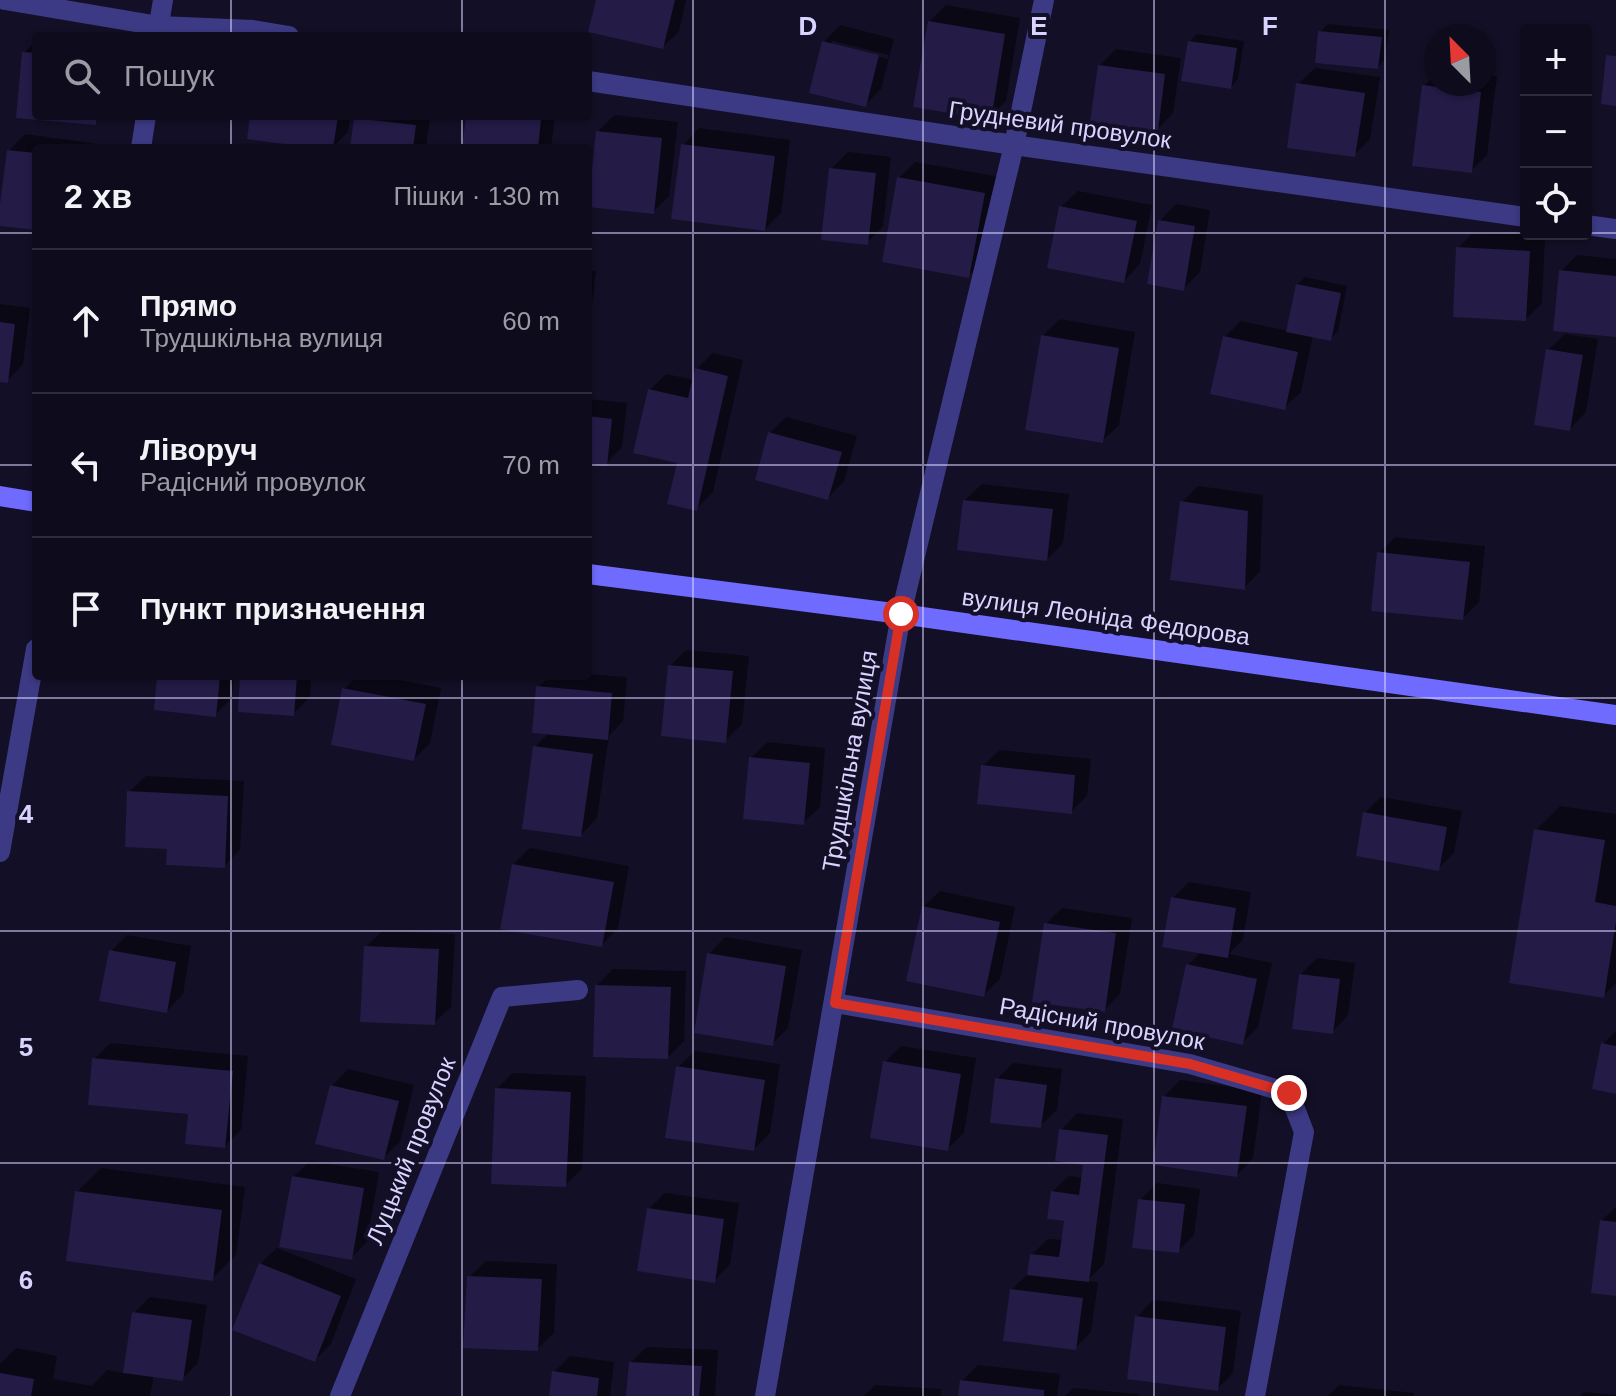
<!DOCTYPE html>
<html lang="uk">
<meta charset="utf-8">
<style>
body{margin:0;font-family:Arial,sans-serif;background:#171425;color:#f1f3f6}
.controls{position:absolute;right:24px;top:24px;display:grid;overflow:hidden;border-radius:8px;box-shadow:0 2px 6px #0004}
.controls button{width:72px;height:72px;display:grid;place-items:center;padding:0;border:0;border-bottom:2px solid #2e2b3b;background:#0e0b1c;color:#f1f3f6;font:40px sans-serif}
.compass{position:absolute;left:1424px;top:24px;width:72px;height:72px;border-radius:50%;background:#0e0b1c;box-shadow:0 2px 6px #0004;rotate:336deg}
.stop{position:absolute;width:24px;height:24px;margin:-18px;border:6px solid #d93025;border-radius:50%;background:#fff}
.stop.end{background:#d93025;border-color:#fff;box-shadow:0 2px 8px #0008}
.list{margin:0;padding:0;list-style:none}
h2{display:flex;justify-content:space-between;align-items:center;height:104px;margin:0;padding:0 32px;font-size:34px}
h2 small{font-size:26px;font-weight:400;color:#9b9ba3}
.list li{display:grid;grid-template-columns:52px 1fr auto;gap:24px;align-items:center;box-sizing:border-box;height:144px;padding:0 32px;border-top:2px solid #2e2b3b}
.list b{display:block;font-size:30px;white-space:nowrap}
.list p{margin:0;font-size:26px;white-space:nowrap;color:#9b9ba3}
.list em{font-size:26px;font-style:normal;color:#9b9ba3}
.icon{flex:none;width:44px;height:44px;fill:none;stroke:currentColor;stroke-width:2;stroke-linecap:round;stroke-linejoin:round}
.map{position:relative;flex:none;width:1616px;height:1396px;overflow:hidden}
.search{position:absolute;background:#0e0b1c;box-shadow:0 2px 6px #0004;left:32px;top:32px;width:560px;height:88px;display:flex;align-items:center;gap:20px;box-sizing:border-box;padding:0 28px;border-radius:8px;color:#9b9ba3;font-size:30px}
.panel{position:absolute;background:#0e0b1c;box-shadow:0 2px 6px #0004;left:32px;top:144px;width:560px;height:536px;border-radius:8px}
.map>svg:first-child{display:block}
.shadow{fill:#0007;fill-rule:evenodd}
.building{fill:#241b47}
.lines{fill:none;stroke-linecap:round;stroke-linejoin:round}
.street{stroke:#3d3a85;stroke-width:20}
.secondary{stroke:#6f6bff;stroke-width:20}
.route{stroke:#d93025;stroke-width:10}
.grid{fill:none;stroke:#d9d4ff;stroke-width:2;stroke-opacity:0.55}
.labels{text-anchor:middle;stroke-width:8;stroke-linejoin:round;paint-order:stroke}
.street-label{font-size:24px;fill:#d9d4ff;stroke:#130f26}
.grid-label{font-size:26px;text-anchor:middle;font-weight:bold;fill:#d9d4ff;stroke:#130f26;stroke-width:8;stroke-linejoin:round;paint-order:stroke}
</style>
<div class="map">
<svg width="1616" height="1396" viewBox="0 0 1616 1396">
<rect width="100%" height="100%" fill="#130f26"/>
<!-- shadow -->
<g class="shadow">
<path d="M598 0H686L679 31 663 47Z"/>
<path d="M946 5 1020 18 1006 101 990 117 929 22Z"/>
<path d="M1328 24 1389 30 1385 59 1378 67 1320 32Z"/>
<path d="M840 25 894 39 881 89 865 105 824 42ZM832 41 889 55 888 59 832 45Z"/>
<path d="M1197 34 1244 41 1238 79 1231 87 1189 42Z"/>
<path d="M36 41V116H102L95 123 18 116 24 53Z"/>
<path d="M1116 49 1181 58 1173 113 1157 129 1099 66Z"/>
<path d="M1315 68 1380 77 1370 139 1354 155 1298 84Z"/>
<path d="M1436 74V84H1484V75L1497 76 1487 155 1471 171 1424 86Z"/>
<path d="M615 115 678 122 669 196 653 212 598 131Z"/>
<path d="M252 116H350L348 132 332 148Z"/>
<path d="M359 116H430L426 148H352L356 119Z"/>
<path d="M468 116H555L551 148H464Z"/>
<path d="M699 128 790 140 781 213 765 229 683 145Z"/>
<path d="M25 134 98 144V148H36V228L0 224 9 151Z"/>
<path d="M848 152 891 157 883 226 867 243 831 169Z"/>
<path d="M915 162 1000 177 985 260 968 276 899 178Z"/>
<path d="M1078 191 1152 205 1140 264 1124 281 1061 207Z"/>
<path d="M1176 204 1210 210 1200 272 1183 289 1160 221Z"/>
<path d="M1474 232 1545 235 1542 303 1526 319 1458 248Z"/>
<path d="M1577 255 1616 259V335L1561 271Z"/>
<path d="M588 270 596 271 588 337Z"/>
<path d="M1305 277 1347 286 1338 331 1331 338 1313 335 1301 392 1284 408 1225 337 1241 321 1289 331 1297 285Z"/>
<path d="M0 304 30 308 23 364 7 381 0 380Z"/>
<path d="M1060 319 1135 332 1119 425 1102 441 1043 335Z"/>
<path d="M1565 334 1598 339 1586 412 1570 429 1548 350Z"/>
<path d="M713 353 743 360 713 492 696 509 650 390 666 374 694 380 697 369Z"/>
<path d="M588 399 627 403 622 447 606 464 588 462Z"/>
<path d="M786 417 857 436 844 481 828 498 770 433Z"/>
<path d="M982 484 1069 494 1063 543 1047 559 965 500Z"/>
<path d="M1198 486 1263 495 1260 571 1244 588 1182 502Z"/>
<path d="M1395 537 1485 546 1479 602 1463 618 1379 553Z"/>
<path d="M686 650 749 656 742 724 725 741 670 666Z"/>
<path d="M588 674 627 677 623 721 609 736 597 818 581 835 535 747 549 733 538 687 550 676H588Z"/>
<path d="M159 676H234L232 698 215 715Z"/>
<path d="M242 676H311L310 697 293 714Z"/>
<path d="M357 676H379L441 688 430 743 414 759 344 689Z"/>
<path d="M767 742 825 748 820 807 803 823 751 758Z"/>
<path d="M999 750 1091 759 1087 796 1071 812 983 766Z"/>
<path d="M146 776 244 781 240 850 224 866 169 847 129 792Z"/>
<path d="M1381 797 1462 811 1454 853 1438 869 1365 813Z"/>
<path d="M1560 806 1616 814V983L1603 996 1536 830Z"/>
<path d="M530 848 629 866 618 928 602 945 513 865Z"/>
<path d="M1189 882 1251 892 1243 939 1229 954 1272 963 1258 1027 1242 1043 1188 965 1202 951 1173 898Z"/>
<path d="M940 891 1015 907 1000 979 983 995 923 907Z"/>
<path d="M1062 908 1132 918 1120 994 1104 1010 1046 924Z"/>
<path d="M382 931 455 934 451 1007 434 1023 366 947Z"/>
<path d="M127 935 191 946 183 994 167 1011 111 951Z"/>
<path d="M725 937 802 950 788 1028 772 1044 709 954Z"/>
<path d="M1317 958 1355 963 1348 1015 1332 1032 1300 975Z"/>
<path d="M613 969 686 971 684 1041 668 1057 597 985Z"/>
<path d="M1616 1031V1092L1603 1044Z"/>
<path d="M111 1043 248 1056 241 1130 225 1146 190 1113 94 1059Z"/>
<path d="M901 1046 976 1058 964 1133 947 1149 885 1062Z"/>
<path d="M695 1051 780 1064 770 1133 754 1149 678 1067Z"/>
<path d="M1013 1063 1062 1069 1057 1110 1040 1126 997 1079Z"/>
<path d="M348 1069 414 1085 400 1142 383 1158 332 1086Z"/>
<path d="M513 1073 586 1076 582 1169 565 1185 497 1089Z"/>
<path d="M1180 1080 1262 1091 1253 1158 1237 1175 1164 1097Z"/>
<path d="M1077 1113 1123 1119 1104 1264 1087 1281 1098 1282 1091 1332 1075 1348 1011 1290 1028 1274 1031 1255 1048 1239 1064 1240 1066 1220 1052 1192 1069 1176 1083 1178 1085 1163 1061 1130Z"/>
<path d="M310 1161 379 1172 367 1242 351 1258 293 1177Z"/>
<path d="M101 1168 245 1187 236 1255 212 1279 77 1192Z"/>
<path d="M1157 1183 1200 1189 1194 1235 1178 1251 1140 1200Z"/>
<path d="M665 1193 739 1203 730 1264 714 1281 649 1209Z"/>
<path d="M1616 1207V1294L1601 1221Z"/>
<path d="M277 1248 356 1279 331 1344 315 1360 260 1264Z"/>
<path d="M486 1261 557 1264 554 1333 537 1349 469 1277Z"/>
<path d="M150 1297 207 1305 198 1363 182 1379 154 1375 150 1396H0V1364L16 1348 57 1356 53 1379 92 1386 107 1370 124 1373 134 1313Z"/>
<path d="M1153 1300 1241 1311 1233 1373 1217 1389 1137 1317Z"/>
<path d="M647 1347 718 1350 715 1396H628L630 1363Z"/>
<path d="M570 1356 614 1362 610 1396H551L554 1372Z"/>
<path d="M978 1365 1060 1374 1057 1396H960L962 1381Z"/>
<path d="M875 1385 941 1389V1396H864Z"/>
<path d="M1339 1385 1414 1393V1396H1328Z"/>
<path d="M1073 1388 1139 1394V1396H1065Z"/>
<path d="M1584 1392 1616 1395V1396H1580Z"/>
</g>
<!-- building -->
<g class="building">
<path d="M596 0H675L663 49 588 32Z"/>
<path d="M928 21 1005 34 991 120 913 107Z"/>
<path d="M1318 31 1382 37 1378 69 1315 63Z"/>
<path d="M822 41 879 55 866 107 809 93Z"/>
<path d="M1188 41 1237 48 1231 89 1181 81Z"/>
<path d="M22 52 36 53V116H97L96 125 16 118Z"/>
<path d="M1606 55 1616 56V106L1601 104Z"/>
<path d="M1098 65 1165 74 1158 131 1090 122Z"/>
<path d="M1296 83 1365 93 1355 157 1287 148Z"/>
<path d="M1422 85 1481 92 1472 173 1412 166Z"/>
<path d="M250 116H338L333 148H314L247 139Z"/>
<path d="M466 116H506L541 120 538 148H462Z"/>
<path d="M354 118 416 125 413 148H350Z"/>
<path d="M596 131 662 138 654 214 588 207Z"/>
<path d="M681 144 775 156 765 231 671 219Z"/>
<path d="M7 150 36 153V230L0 226V204Z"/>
<path d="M829 168 876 173 868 245 821 240Z"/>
<path d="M897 177 985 193 969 278 882 262Z"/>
<path d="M1059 206 1137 221 1124 283 1047 268Z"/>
<path d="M1158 220 1195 226 1184 291 1147 284Z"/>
<path d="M1456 247 1530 251 1526 321 1453 317Z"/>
<path d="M1559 270 1616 276V337L1553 331Z"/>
<path d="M1296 284 1341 293 1331 341 1286 332Z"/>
<path d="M0 322 15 324 8 383 0 382Z"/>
<path d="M1041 335 1119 348 1103 443 1025 430Z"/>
<path d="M1223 336 1298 352 1285 410 1210 394Z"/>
<path d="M1546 349 1583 355 1570 431 1534 425Z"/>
<path d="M695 368 728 376 697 511 667 504 677 463 633 453 648 389 688 398Z"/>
<path d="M588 416 612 419 607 466 588 464Z"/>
<path d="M768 432 842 452 828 500 755 480Z"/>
<path d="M963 500 1053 509 1047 561 957 550Z"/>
<path d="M1180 501 1248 511 1245 590 1170 580Z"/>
<path d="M1377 552 1470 562 1463 620 1371 611Z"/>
<path d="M668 665 733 671 726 743 661 736Z"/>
<path d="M157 676H220L216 717 154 710Z"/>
<path d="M240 676H297L294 716 238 712Z"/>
<path d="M536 686 612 693 608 740 532 733Z"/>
<path d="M342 688 426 704 414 761 331 745Z"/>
<path d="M533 746 593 754 581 837 522 829Z"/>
<path d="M749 757 810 763 804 825 743 819Z"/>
<path d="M981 765 1075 775 1072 814 977 804Z"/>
<path d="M127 791 228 796 225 868 166 865 167 849 125 847Z"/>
<path d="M1363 812 1447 827 1439 871 1356 856Z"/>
<path d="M1534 829 1605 840 1595 902 1616 906V922L1604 998 1509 983Z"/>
<path d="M512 864 614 882 602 947 500 929Z"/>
<path d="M1171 897 1236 908 1228 958 1162 947Z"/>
<path d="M922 906 1000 922 984 997 906 981Z"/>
<path d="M1044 923 1116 933 1105 1012 1032 1002Z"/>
<path d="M364 946 439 949 435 1025 360 1022Z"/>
<path d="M109 950 176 962 167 1013 99 1001Z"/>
<path d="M707 953 786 966 773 1046 694 1033Z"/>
<path d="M1186 964 1257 979 1243 1045 1172 1029Z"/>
<path d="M1299 974 1340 979 1333 1034 1292 1029Z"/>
<path d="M595 985 671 987 668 1059 593 1057Z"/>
<path d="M1601 1043 1616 1046V1094L1592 1089Z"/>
<path d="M92 1058 233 1071 225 1148 185 1144 188 1114 88 1105Z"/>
<path d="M883 1061 961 1074 948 1151 870 1138Z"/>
<path d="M676 1066 765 1080 754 1151 665 1138Z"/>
<path d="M995 1078 1047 1085 1041 1128 990 1123Z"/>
<path d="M330 1085 399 1101 384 1160 315 1144Z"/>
<path d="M495 1088 571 1092 566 1187 491 1184Z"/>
<path d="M1162 1096 1247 1106 1237 1177 1153 1165Z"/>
<path d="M1059 1129 1108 1135 1089 1282 1027 1275 1030 1254 1059 1257 1064 1221 1047 1219 1051 1191 1079 1195 1083 1165 1055 1161Z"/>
<path d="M292 1176 364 1188 352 1260 279 1247Z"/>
<path d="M75 1191 222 1210 213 1281 66 1261Z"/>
<path d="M1138 1199 1185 1204 1179 1253 1132 1248Z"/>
<path d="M647 1208 724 1219 715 1283 637 1271Z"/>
<path d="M1600 1220 1616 1222V1296L1591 1293Z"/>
<path d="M259 1263 341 1296 315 1362 232 1330Z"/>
<path d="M467 1276 542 1279 538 1351 463 1348Z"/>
<path d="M1010 1289 1083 1298 1076 1350 1003 1341Z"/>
<path d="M132 1312 192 1320 183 1381 123 1373Z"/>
<path d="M1135 1316 1226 1327 1218 1391 1127 1379Z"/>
<path d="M629 1362 702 1366 699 1396H626Z"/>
<path d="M552 1371 599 1378 597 1396H549Z"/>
<path d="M0 1373 34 1379 31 1396H0Z"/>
<path d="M960 1380 1044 1390V1396H958Z"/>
</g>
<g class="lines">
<!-- street -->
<g class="street">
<path d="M5 0 159 26 253 30 289 36"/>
<path d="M157 36 163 0"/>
<path d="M588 81 1014 145 1526 217"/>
<path d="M141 148 146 116"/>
<path d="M1586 225 1616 229"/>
<path d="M0 852 36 649"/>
<path d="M835 1003 1190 1064 1289 1093 1304 1132 1255 1396"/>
<path d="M340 1396 502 997 578 990"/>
<path d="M765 1396 901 614 1014 145 1044 0"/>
</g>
<!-- secondary -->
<g class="secondary">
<path d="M0 496 36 502"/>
<path d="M588 574 901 614 1616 715"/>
</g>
</g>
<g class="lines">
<!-- route -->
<path class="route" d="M901 614 835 1003 1190 1064 1289 1093"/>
</g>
<!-- grid -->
<path class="grid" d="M231 0V36M462 0V36M693 0V1396M923 0V1396M1154 0V1396M1385 0V1396M231 116V148M462 116V148M0 233H36M588 233H1526M1586 233H1616M0 465H36M588 465H1616M231 676V1396M462 676V1396M0 698H1616M0 931H1616M0 1163H1616"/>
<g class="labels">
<!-- street labels -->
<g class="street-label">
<text transform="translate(1060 125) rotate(8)" y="8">Грудневий провулок</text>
<text transform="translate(1106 617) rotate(8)" y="8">вулиця Леоніда Федорова</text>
<text transform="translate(850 761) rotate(-80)" y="8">Трудшкільна вулиця</text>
<text transform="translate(1102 1024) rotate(10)" y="8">Радісний провулок</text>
<text transform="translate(411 1151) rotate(-68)" y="8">Луцький провулок</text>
</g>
</g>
<g class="grid-label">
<text x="808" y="35">D</text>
<text x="1039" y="35">E</text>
<text x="1270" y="35">F</text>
<text x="26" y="823">4</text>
<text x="26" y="1056">5</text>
<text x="26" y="1289">6</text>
</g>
</svg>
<div class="controls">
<button>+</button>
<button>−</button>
<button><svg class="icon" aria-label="locate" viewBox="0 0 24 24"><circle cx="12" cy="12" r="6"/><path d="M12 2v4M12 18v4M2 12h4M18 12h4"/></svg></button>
</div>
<svg class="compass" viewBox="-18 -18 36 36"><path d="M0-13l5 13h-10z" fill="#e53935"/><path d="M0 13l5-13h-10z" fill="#9b9ba3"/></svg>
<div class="stop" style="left:901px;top:614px"></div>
<div class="stop end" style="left:1289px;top:1093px"></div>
<div class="search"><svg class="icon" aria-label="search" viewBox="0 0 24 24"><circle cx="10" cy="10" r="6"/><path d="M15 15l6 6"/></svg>Пошук</div>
<section class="panel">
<h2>2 хв<small>Пішки · 130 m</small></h2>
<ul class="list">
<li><svg class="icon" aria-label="ahead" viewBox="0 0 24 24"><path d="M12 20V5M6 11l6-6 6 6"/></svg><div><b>Прямо</b><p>Трудшкільна вулиця</p></div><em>60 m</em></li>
<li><svg class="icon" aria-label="left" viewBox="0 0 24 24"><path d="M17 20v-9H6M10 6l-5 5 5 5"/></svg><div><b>Ліворуч</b><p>Радісний провулок</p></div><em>70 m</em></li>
<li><svg class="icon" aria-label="arrive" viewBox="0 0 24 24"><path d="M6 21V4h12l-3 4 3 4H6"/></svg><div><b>Пункт призначення</b></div></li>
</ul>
</section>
</div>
